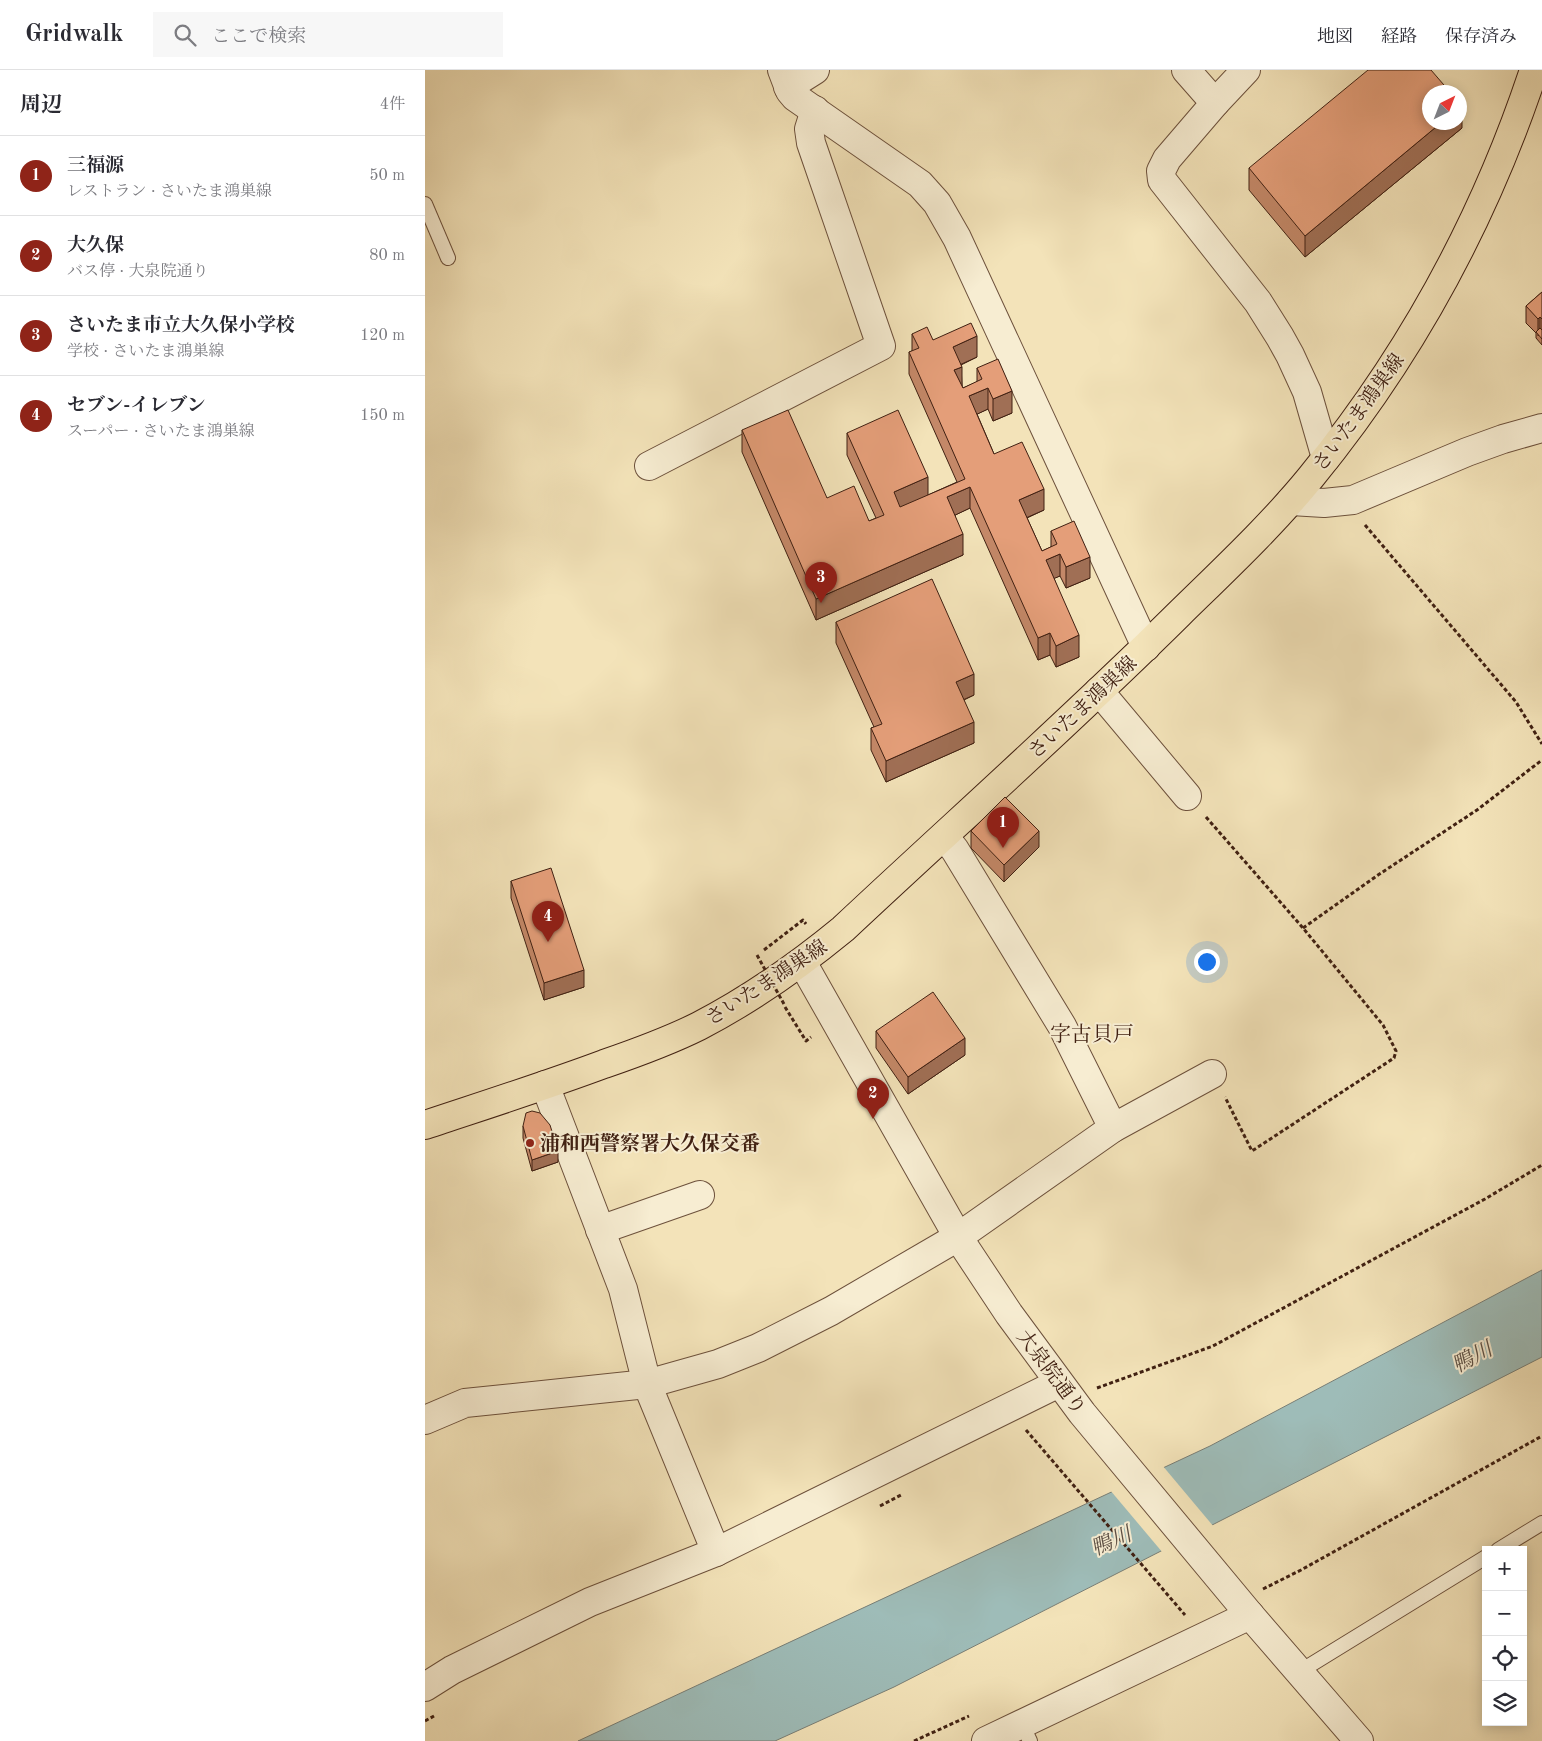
<!DOCTYPE html>
<html lang="ja">
<meta charset="utf-8">
<style>
body{margin:0;font-family:"Old Standard TT","Noto Serif JP",serif;background:#f7f7f7;color:#2b2b33}
.controls{position:absolute;right:15px;bottom:15px;display:grid;overflow:hidden;border-radius:0px;box-shadow:0 2px 12px #0003}
.controls button{width:45px;height:45px;display:grid;place-items:center;padding:0;border:0;border-bottom:1px solid #e1e1e2;background:#fff;color:#2b2b33;font:25px sans-serif}
.compass{position:absolute;left:997px;top:15px;width:45px;height:45px;border-radius:50%;background:#fff;box-shadow:0 2px 12px #0003;rotate:42deg}
.you{position:absolute;left:781px;top:891px;width:18px;height:18px;margin:-12px;border:4px solid #fff;border-radius:50%;background:#1a73e8;box-shadow:0 0 0 8px #1a73e833}
.badge{display:grid;place-items:center;width:32px;height:32px;border-radius:50%;background:#8f2418;color:#fff;font-size:16px;font-weight:700}
.pin{position:absolute;translate:-50% -41px;filter:drop-shadow(0 1px 2px #0008)}
.pin::after{content:'';position:absolute;top:26px;width:18px;height:15px;background:inherit;clip-path:polygon(0 0,100% 0,50% 100%)}
.list{margin:0;padding:0;list-style:none}
h2{display:flex;justify-content:space-between;align-items:center;height:65px;margin:0;padding:0 20px;font-size:21px}
h2 small{font-size:16px;font-weight:400;color:#7c7c81}
.list li{display:grid;grid-template-columns:32px 1fr auto;gap:15px;align-items:center;box-sizing:border-box;height:80px;padding:0 20px;border-top:1px solid #e1e1e2}
.list b{display:block;font-size:19px;white-space:nowrap}
.list p{margin:0;font-size:16px;white-space:nowrap;color:#7c7c81}
.list em{font-size:16px;font-style:normal;color:#7c7c81}
.icon{flex:none;width:28px;height:28px;fill:none;stroke:currentColor;stroke-width:2;stroke-linecap:round;stroke-linejoin:round}
.map{position:relative;flex:none;width:1117px;height:1671px;overflow:hidden}
header{display:flex;align-items:center;gap:30px;box-sizing:border-box;height:70px;padding:0 25px;background:#fff;border-bottom:1px solid #e1e1e2}
header strong{font-size:24px}
nav{display:flex;gap:28px;margin-inline-start:auto;font-size:18px}
.search{width:350px;height:45px;background:#f7f7f7;display:flex;align-items:center;gap:12px;box-sizing:border-box;padding:0 18px;border-radius:0px;color:#7c7c81;font-size:19px}
main{display:flex}
aside{flex:1;background:#fff}
.map>svg:first-child{display:block}
.water{fill:#9ebcb8;stroke:#787e76}
.pier{fill:#f3e3b9}
.lines{fill:none;stroke-linecap:round;stroke-linejoin:round}
.service-casing{stroke:#6d513c;stroke-width:16}
.minor-casing{stroke:#6d513c;stroke-width:30}
.tertiary-casing{stroke:#6d513c;stroke-width:30}
.primary-casing{stroke:#402012;stroke-width:30}
.path{stroke:#402012;stroke-width:3;stroke-dasharray:4 2.5;stroke-linecap:butt}
.service{stroke:#f7edd2;stroke-width:14}
.minor{stroke:#f7edd2;stroke-width:28}
.tertiary{stroke:#f7edd2;stroke-width:28}
.primary{stroke:#f3e3b9;stroke-width:28}
.path-bridge{stroke:#402012;stroke-width:3;stroke-dasharray:4 2.5;stroke-linecap:butt}
.wall{fill:#c48868;stroke:#402012}
.shaded-wall{fill:#a06f55;stroke:#402012}
.building{fill:#e49e79;stroke:#402012}
.poi-dot{fill:#8f2418;stroke:#f7edd2;stroke-width:2}
.labels{text-anchor:middle;stroke-width:4;stroke-linejoin:round;paint-order:stroke}
.street-label{font-size:20px;fill:#402012;stroke:#f7edd2}
.poi-label{font-size:20px;font-weight:bold;fill:#402012;stroke:#f7edd2;text-anchor:start}
.neighbourhood-label{font-size:21px;fill:#402012;stroke:#f7edd2}
.water-label{font-size:21px;font-style:italic;fill:#5c4f44;stroke:#f7edd2}
</style>
<header>
<strong>Gridwalk</strong>
<div class="search"><svg class="icon" aria-label="search" viewBox="0 0 24 24"><circle cx="10" cy="10" r="6"/><path d="M15 15l6 6"/></svg>ここで検索</div>
<nav><a>地図</a><a>経路</a><a>保存済み</a></nav>
</header>
<main>
<aside>
<h2>周辺<small>4件</small></h2>
<ul class="list">
<li><span class="badge">1</span><div><b>三福源</b><p>レストラン · さいたま鴻巣線</p></div><em>50 m</em></li>
<li><span class="badge">2</span><div><b>大久保</b><p>バス停 · 大泉院通り</p></div><em>80 m</em></li>
<li><span class="badge">3</span><div><b>さいたま市立大久保小学校</b><p>学校 · さいたま鴻巣線</p></div><em>120 m</em></li>
<li><span class="badge">4</span><div><b>セブン-イレブン</b><p>スーパー · さいたま鴻巣線</p></div><em>150 m</em></li>
</ul>
</aside>
<div class="map">
<svg width="1117" height="1671" viewBox="0 0 1117 1671">
<rect width="100%" height="100%" fill="#f3e3b9"/>
<filter id="stains"><feTurbulence type="fractalNoise" baseFrequency=".004" numOctaves="4"/><feColorMatrix values="0 0 0 0 .2 0 0 0 0 .09 0 0 0 0 .02 0 0 0 .5 -.17"/></filter>
<radialGradient id="worn" r=".72"><stop offset=".6" stop-color="#630" stop-opacity="0"/><stop offset="1" stop-color="#630" stop-opacity=".3"/></radialGradient>
<!-- water -->
<path class="water" d="M1117 1200V1287L469 1617 350 1671H153L785 1376Z"/>
<!-- pier -->
<path class="pier" d="M737 1395 789 1457 738 1483 685 1420Z"/>
<g class="lines">
<defs>
<g id="service">
<path d="M0 134 23 188"/>
<path d="M1073 1480 1117 1453"/>
<path d="M874 1602 1061 1487"/>
<path d="M597 1654 605 1671"/>
</g>
<g id="minor">
<path d="M357 0 365 21 370 27 495 114 512 133 532 168 721 577"/>
<path d="M761 0 790 33 742 89 736 101 737 110 833 232 855 267 865 285 882 322 901 388"/>
<path d="M363 17 390 0"/>
<path d="M790 33 821 0"/>
<path d="M224 396 456 276 386 73 384 59 390 40"/>
<path d="M866 431 899 433 928 430 1042 382 1078 369 1117 358"/>
<path d="M674 621 762 726"/>
<path d="M519 766 530 780 637 956 688 1058"/>
<path d="M120 1015 198 1219 222 1314 291 1482"/>
<path d="M175 1160 275 1125"/>
<path d="M0 1350 40 1333 222 1314 293 1294 333 1278 406 1241 533 1167 688 1058 787 1004"/>
<path d="M0 1617 27 1600 165 1532 291 1482 634 1313"/>
<path d="M561 1671 825 1545"/>
</g>
<path id="tertiary" d="M377 892 533 1167 584 1244 657 1343 825 1545 934 1671"/>
<path id="primary" d="M0 1055C60 1035 120 1016 179 994 211 983 244 971 274 956 326 929 373 896 418 859 530 754 645 652 754 544 799 500 846 456 886 407 985 286 1060 148 1109 0"/>
</defs>
<!-- service casing -->
<use href="#service" class="service-casing"/>
<!-- minor casing -->
<use href="#minor" class="minor-casing"/>
<!-- tertiary casing -->
<use href="#tertiary" class="tertiary-casing"/>
<!-- primary casing -->
<use href="#primary" class="primary-casing"/>
<!-- path -->
<g class="path">
<path d="M940 455 1091 632 1117 674"/>
<path d="M781 747 878 858 958 955 971 981 969 988 827 1081 800 1027"/>
<path d="M878 858 953 805 1052 740 1117 690"/>
<path d="M339 880 378 850 381 854"/>
<path d="M360 937 381 971 386 967"/>
<path d="M672 1318 788 1276 1060 1129 1117 1095"/>
<path d="M601 1360 760 1545"/>
<path d="M455 1436 476 1425"/>
<path d="M838 1519 876 1500 1117 1366"/>
<path d="M0 1651 9 1646"/>
<path d="M489 1671 544 1646"/>
</g>
<!-- service -->
<use href="#service" class="service"/>
<!-- minor -->
<use href="#minor" class="minor"/>
<!-- tertiary -->
<use href="#tertiary" class="tertiary"/>
<!-- primary -->
<use href="#primary" class="primary"/>
<!-- path-bridge -->
<path class="path-bridge" d="M332 885 360 936"/>
</g>
<!-- wall -->
<g class="wall">
<path d="M1037 58 880 187 824 120V98Z"/>
<path d="M1117 222V275L1111 268V263L1101 253V236Z"/>
<path d="M487 264 508 270 552 287 536 295 537 316 538 318 552 312V298L587 343 568 351 563 339 552 344 569 384 619 440 602 448 617 481 626 477V461L665 508 641 518 635 506 629 508 654 587 631 597 625 585 613 590 545 438 530 445 538 485 391 550 317 382V360L402 428 444 451 451 448 422 385V363L503 425 532 412 484 304V282L487 281Z"/>
<path d="M411 552 549 625 539 630 549 673 461 712 446 680V658L449 657 411 573Z"/>
<path d="M546 761 614 777 579 812 546 778Z"/>
<path d="M86 811 159 917 119 930 86 828Z"/>
<path d="M451 961 540 985 483 1024 451 978Z"/>
<path d="M98 1056 133 1092 107 1101 98 1068Z"/>
</g>
<!-- shaded-wall -->
<g class="shaded-wall">
<path d="M1037 36V58L880 187V166L1017 52H1034V38Z"/>
<path d="M1115 247V264L1113 266V249Z"/>
<path d="M552 266V287L528 298V277Z"/>
<path d="M537 297V318L529 300Z"/>
<path d="M563 318V339L544 348V326Z"/>
<path d="M587 321V343L568 351V329Z"/>
<path d="M503 407V429L469 444V422Z"/>
<path d="M545 417V438L522 449V427Z"/>
<path d="M619 419V440L594 451V430Z"/>
<path d="M538 464V485L391 550V529Z"/>
<path d="M635 484V506L621 512V490Z"/>
<path d="M665 487V508L641 518V497Z"/>
<path d="M625 563V585L613 590V568Z"/>
<path d="M654 565V587L631 597V576Z"/>
<path d="M549 604V625L531 633V612Z"/>
<path d="M549 652V673L461 712V691Z"/>
<path d="M614 761V777L579 812V795Z"/>
<path d="M159 900V917L119 930V913Z"/>
<path d="M540 968V985L483 1024V1007Z"/>
<path d="M133 1081V1092L107 1101V1090Z"/>
</g>
<!-- building -->
<g class="building">
<path d="M943 0H1006L1025 22H1004V52H1017L880 166 824 98Z"/>
<path d="M1117 222V249L1115 247 1113 249 1101 236Z"/>
<path d="M546 253 552 266 528 277 537 297 529 300 538 318 557 309 552 298 573 289 587 321 568 329 563 318 544 326 569 384 597 372 619 419 594 430 617 481 632 474 626 461 649 451 665 487 641 497 635 484 621 490 654 565 631 576 625 563 613 568 545 417 522 427 538 464 391 529 317 360 363 340 402 428 429 416 444 451 459 445 422 363 473 340 503 407 469 422 475 437 540 409 484 282 494 278 487 264 502 257 508 270Z"/>
<path d="M1115 258 1117 260V269L1111 262Z"/>
<path d="M507 509 549 604 531 612 549 652 461 691 446 658 457 654 411 552Z"/>
<path d="M580 727 614 761 579 795 546 761Z"/>
<path d="M126 798 159 900 119 913 86 811Z"/>
<path d="M508 922 540 968 483 1007 451 961Z"/>
<path d="M107 1041 115 1043 125 1055 133 1081 107 1090 98 1056 101 1043Z"/>
</g>
<!-- markers -->
<circle class="poi-dot" cx="105" cy="1073" r="5"/>
<g class="labels">
<!-- street labels -->
<g class="street-label">
<text transform="translate(933 342) rotate(-54)" y="7">さいたま鴻巣線</text>
<text transform="translate(657 637) rotate(-43)" y="7">さいたま鴻巣線</text>
<text transform="translate(341 912) rotate(-33)" y="7">さいたま鴻巣線</text>
<text transform="translate(627 1302) rotate(53)" y="7">大泉院通り</text>
</g>
<!-- poi labels -->
<g class="poi-label">
<text x="115" y="1080">浦和西警察署大久保交番</text>
</g>
<!-- neighbourhood labels -->
<g class="neighbourhood-label">
<text x="667" y="971">字古貝戸</text>
</g>
<!-- water labels -->
<g class="water-label">
<text transform="translate(1047 1287) rotate(-28)" y="7">鴨川</text>
<text transform="translate(686 1471) rotate(-24)" y="7">鴨川</text>
</g>
</g>
<rect width="100%" height="100%" filter="url(#stains)"/>
<rect width="100%" height="100%" fill="url(#worn)"/>
</svg>
<div class="controls">
<button>+</button>
<button>−</button>
<button><svg class="icon" aria-label="locate" viewBox="0 0 24 24"><circle cx="12" cy="12" r="6"/><path d="M12 2v4M12 18v4M2 12h4M18 12h4"/></svg></button>
<button><svg class="icon" aria-label="layers" viewBox="0 0 24 24"><path d="M12 4l9 5-9 5-9-5zM3 14l9 5 9-5"/></svg></button>
</div>
<svg class="compass" viewBox="-18 -18 36 36"><path d="M0-13l5 13h-10z" fill="#e53935"/><path d="M0 13l5-13h-10z" fill="#7c7c81"/></svg>
<div class="you"></div>
<div class="pin badge" style="left:578px;top:778px">1</div>
<div class="pin badge" style="left:448px;top:1049px">2</div>
<div class="pin badge" style="left:396px;top:533px">3</div>
<div class="pin badge" style="left:123px;top:872px">4</div>
</div>
</main>
